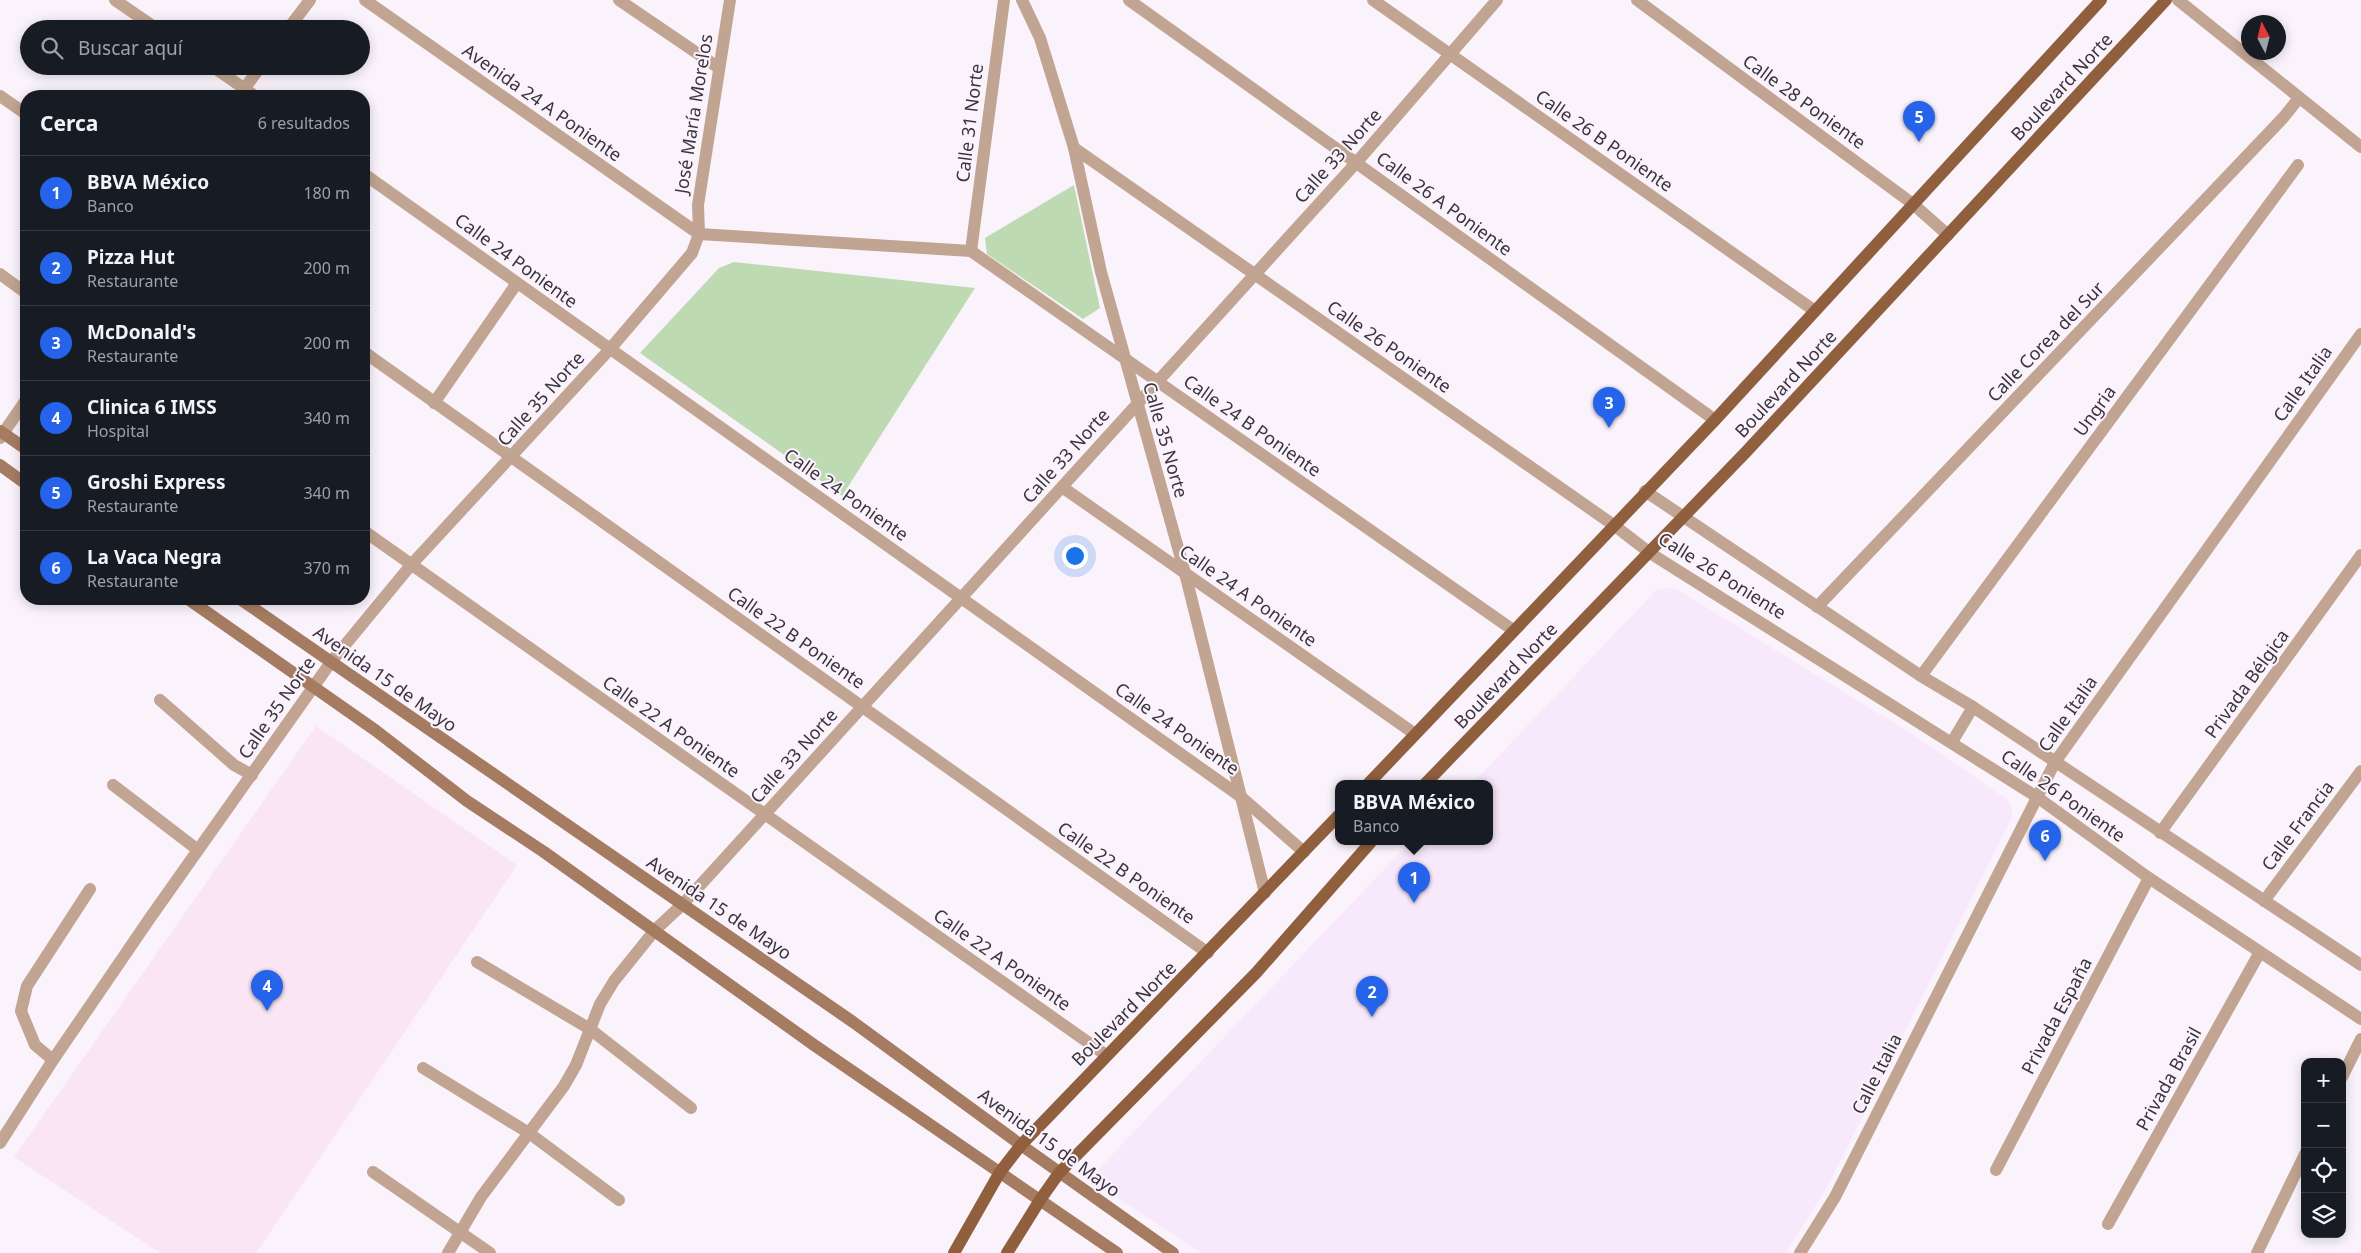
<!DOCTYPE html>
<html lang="es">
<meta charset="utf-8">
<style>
body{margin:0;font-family:"Noto Sans",sans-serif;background:#20242c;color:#f1f3f6}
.controls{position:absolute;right:15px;bottom:15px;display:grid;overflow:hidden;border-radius:10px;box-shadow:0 2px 12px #0003}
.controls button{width:45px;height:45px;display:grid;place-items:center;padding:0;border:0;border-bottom:1px solid #363941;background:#171b24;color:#f1f3f6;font:25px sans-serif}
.compass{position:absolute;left:2241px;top:15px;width:45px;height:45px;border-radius:50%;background:#171b24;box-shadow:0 2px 12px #0003;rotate:353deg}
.you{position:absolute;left:1074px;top:555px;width:18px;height:18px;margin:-12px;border:4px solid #fff;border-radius:50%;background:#1a73e8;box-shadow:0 0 0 8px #1a73e833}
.badge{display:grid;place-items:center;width:32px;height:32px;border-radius:50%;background:#2563eb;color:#fff;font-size:16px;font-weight:700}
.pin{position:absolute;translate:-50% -41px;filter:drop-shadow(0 1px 2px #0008)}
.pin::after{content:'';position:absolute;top:26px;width:18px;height:15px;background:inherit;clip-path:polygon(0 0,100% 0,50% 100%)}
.popup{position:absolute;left:1335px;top:780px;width:158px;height:65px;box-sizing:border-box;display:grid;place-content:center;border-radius:10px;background:#171b24;filter:drop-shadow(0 1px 4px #0005);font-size:16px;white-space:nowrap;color:#9ea1a6}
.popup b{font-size:19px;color:#f1f3f6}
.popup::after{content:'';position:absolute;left:50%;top:100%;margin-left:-10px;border:10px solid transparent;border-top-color:#171b24}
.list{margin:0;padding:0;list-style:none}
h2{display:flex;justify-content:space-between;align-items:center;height:65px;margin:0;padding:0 20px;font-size:21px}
h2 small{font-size:16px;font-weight:400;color:#9ea1a6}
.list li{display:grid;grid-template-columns:32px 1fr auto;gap:15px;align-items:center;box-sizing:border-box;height:75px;padding:0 20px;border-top:1px solid #363941}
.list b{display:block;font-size:19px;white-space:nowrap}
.list p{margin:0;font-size:16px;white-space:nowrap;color:#9ea1a6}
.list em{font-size:16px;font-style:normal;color:#9ea1a6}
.icon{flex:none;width:28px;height:28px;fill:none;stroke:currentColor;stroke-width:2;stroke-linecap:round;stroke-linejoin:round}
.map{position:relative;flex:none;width:2361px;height:1253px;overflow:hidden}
.search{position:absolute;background:#171b24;box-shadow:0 2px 12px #0003;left:20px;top:20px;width:350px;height:55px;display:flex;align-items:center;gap:12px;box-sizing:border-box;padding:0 18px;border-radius:28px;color:#9ea1a6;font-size:19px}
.panel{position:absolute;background:#171b24;box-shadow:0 2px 12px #0003;left:20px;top:90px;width:350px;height:515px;border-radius:20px}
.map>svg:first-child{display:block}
.built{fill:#f7e9fb}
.medical{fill:#fae5f4}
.green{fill:#bedab2}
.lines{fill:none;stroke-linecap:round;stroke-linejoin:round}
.minor{stroke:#c1a491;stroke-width:12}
.tertiary{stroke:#c1a491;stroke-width:12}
.secondary{stroke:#a57c61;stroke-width:12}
.primary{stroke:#905f3d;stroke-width:12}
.labels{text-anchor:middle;stroke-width:4;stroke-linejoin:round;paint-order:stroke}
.street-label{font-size:18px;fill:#3b333d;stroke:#faf3fc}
</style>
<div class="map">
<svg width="2361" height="1253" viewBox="0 0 2361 1253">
<rect width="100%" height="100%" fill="#faf3fc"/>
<!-- built -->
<path class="built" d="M1675 588 1912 734 2008 800 2012 808 2011 819 1830 1182 1786 1253H1201L1089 1179 1410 842H1489V784H1472L1657 589Z"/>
<!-- medical -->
<path class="medical" d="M316 726 517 865 256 1253H160L14 1157Z"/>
<!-- green -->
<g class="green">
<path d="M1074 185 1100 308 1083 319 987 254 985 238Z"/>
<path d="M734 262 975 288 842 496 640 353 719 268Z"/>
</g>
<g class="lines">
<!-- minor -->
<g class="minor">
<path d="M115 0 157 29"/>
<path d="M365 0 699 234 971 251"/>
<path d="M619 0 719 68"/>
<path d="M1022 0 1040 38 1074 148 1101 272 1185 573 1265 893"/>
<path d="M1129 0 1715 420"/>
<path d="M1373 0 1815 311"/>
<path d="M1637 0 1913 204 1948 235"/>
<path d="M2178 0 2361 147"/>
<path d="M288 29 310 0"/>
<path d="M212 66 255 96"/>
<path d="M0 96 26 114"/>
<path d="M239 96 261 66"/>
<path d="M1074 148 1615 526"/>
<path d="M364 174 1240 796 1304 852"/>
<path d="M971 251 1513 630"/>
<path d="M971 251 1004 0"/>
<path d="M0 274 26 293"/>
<path d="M364 352 1208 953"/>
<path d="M434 403 517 283"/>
<path d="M0 438 26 400"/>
<path d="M1062 487 1415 734"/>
<path d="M364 531 1106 1055"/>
<path d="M1817 607 2283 118 2299 98"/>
<path d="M1921 676 2298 165"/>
<path d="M160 700 234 765 252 775"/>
<path d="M113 785 198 850"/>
<path d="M2160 833 2361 555"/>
<path d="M2264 901 2361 771"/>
<path d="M477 962 590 1029 691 1108"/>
<path d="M53 1060 35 1045 21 1011 27 986 90 889"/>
<path d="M423 1068 529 1133 619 1200"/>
<path d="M2342 1077 2361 1039"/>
<path d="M0 1143 53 1060 150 918 331 662 411 565 610 349 692 253 699 234 698 205 730 0"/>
<path d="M1996 1170 2149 878"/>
<path d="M373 1172 490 1253"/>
<path d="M2108 1224 2260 952"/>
<path d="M448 1253 481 1197 564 1086 576 1065 600 1004 614 981 655 930 683 904 765 814 1356 163 1497 0"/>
<path d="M1800 1253 1835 1197 2055 762 2361 334"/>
<path d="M2257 1253 2305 1154"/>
</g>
<!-- tertiary -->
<g class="tertiary">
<path d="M1645 491 1921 676 1973 707 2361 965"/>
<path d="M1615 526 1650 553 2037 797 2149 878 2361 1019"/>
<path d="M1952 742 1973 707"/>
</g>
<!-- secondary -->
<g class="secondary">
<path d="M0 431 26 449"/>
<path d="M0 465 26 484"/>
<path d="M188 599 375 730 467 801 544 852 814 1045 1117 1253"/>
<path d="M240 599 853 1022 1021 1145 1173 1253"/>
</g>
<!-- primary -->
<g class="primary">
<path d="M1368 784 1715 420 2101 0"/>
<path d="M1425 784 1745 453 2166 0"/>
<path d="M954 1253 1000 1172 1021 1145 1339 815"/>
<path d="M1007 1253 1040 1200 1059 1173 1256 973 1371 842"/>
</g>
</g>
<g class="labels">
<!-- street labels -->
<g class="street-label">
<text transform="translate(2062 87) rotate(-47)" y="6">Boulevard Norte</text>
<text transform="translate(1804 102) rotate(36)" y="6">Calle 28 Poniente</text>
<text transform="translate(542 103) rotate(35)" y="6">Avenida 24 A Poniente</text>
<text transform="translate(694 114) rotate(-81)" y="6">José María Morelos</text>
<text transform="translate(970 123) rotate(-83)" y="6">Calle 31 Norte</text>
<text transform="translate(1604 141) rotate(35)" y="6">Calle 26 B Poniente</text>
<text transform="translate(1338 156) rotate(-48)" y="6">Calle 33 Norte</text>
<text transform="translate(1444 204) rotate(36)" y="6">Calle 26 A Poniente</text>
<text transform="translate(516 261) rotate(36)" y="6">Calle 24 Poniente</text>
<text transform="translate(2046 342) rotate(-46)" y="6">Calle Corea del Sur</text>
<text transform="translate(1389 347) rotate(35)" y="6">Calle 26 Poniente</text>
<text transform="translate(1786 384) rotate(-47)" y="6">Boulevard Norte</text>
<text transform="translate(2303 384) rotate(-55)" y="6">Calle Italia</text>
<text transform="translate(541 399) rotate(-48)" y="6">Calle 35 Norte</text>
<text transform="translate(2095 411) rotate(-54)" y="6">Ungria</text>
<text transform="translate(1252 426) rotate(35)" y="6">Calle 24 B Poniente</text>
<text transform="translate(1165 440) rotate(74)" y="6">Calle 35 Norte</text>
<text transform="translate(1066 456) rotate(-48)" y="6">Calle 33 Norte</text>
<text transform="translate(846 495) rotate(35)" y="6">Calle 24 Poniente</text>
<text transform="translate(1722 576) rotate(32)" y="6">Calle 26 Poniente</text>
<text transform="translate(1248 596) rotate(35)" y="6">Calle 24 A Poniente</text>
<text transform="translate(796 638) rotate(35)" y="6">Calle 22 B Poniente</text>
<text transform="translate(1506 676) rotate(-46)" y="6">Boulevard Norte</text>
<text transform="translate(385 679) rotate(35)" y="6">Avenida 15 de Mayo</text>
<text transform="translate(2247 684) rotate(-54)" y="6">Privada Bélgica</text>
<text transform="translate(277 708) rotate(-55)" y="6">Calle 35 Norte</text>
<text transform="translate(2068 714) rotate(-55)" y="6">Calle Italia</text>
<text transform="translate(671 727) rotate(35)" y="6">Calle 22 A Poniente</text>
<text transform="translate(1177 729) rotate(35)" y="6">Calle 24 Poniente</text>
<text transform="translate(794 756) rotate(-48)" y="6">Calle 33 Norte</text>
<text transform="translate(2063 796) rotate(35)" y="6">Calle 26 Poniente</text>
<text transform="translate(2298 826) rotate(-53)" y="6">Calle Francia</text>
<text transform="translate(1126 873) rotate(35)" y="6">Calle 22 B Poniente</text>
<text transform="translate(719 908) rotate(34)" y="6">Avenida 15 de Mayo</text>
<text transform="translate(1002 960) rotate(35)" y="6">Calle 22 A Poniente</text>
<text transform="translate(1124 1014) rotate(-45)" y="6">Boulevard Norte</text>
<text transform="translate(2057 1016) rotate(-62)" y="6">Privada España</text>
<text transform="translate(1877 1074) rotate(-63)" y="6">Calle Italia</text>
<text transform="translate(2169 1079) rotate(-61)" y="6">Privada Brasil</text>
<text transform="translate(1049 1143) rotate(36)" y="6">Avenida 15 de Mayo</text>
</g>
</g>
</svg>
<div class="controls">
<button>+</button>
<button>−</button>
<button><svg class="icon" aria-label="locate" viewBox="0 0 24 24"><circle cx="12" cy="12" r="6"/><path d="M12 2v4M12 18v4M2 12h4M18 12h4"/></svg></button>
<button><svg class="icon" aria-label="layers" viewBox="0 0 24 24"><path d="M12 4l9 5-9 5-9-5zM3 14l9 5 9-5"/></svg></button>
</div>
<svg class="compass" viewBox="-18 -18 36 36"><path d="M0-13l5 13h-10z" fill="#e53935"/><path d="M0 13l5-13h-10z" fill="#9ea1a6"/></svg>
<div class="you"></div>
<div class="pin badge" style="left:1414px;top:903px">1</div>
<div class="popup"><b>BBVA México</b>Banco</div>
<div class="pin badge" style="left:1372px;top:1017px">2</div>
<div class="pin badge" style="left:1609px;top:428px">3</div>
<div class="pin badge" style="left:267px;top:1011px">4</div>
<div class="pin badge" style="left:1919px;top:142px">5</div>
<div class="pin badge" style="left:2045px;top:861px">6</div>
<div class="search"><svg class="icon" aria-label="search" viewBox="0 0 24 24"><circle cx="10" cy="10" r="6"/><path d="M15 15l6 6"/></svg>Buscar aquí</div>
<section class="panel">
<h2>Cerca<small>6 resultados</small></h2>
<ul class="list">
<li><span class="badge">1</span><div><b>BBVA México</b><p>Banco</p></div><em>180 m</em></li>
<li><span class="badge">2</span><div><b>Pizza Hut</b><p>Restaurante</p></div><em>200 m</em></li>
<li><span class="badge">3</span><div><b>McDonald's</b><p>Restaurante</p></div><em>200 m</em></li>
<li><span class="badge">4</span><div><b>Clinica 6 IMSS</b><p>Hospital</p></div><em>340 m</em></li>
<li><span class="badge">5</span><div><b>Groshi Express</b><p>Restaurante</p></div><em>340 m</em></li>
<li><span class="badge">6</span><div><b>La Vaca Negra</b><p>Restaurante</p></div><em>370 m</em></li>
</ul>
</section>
</div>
